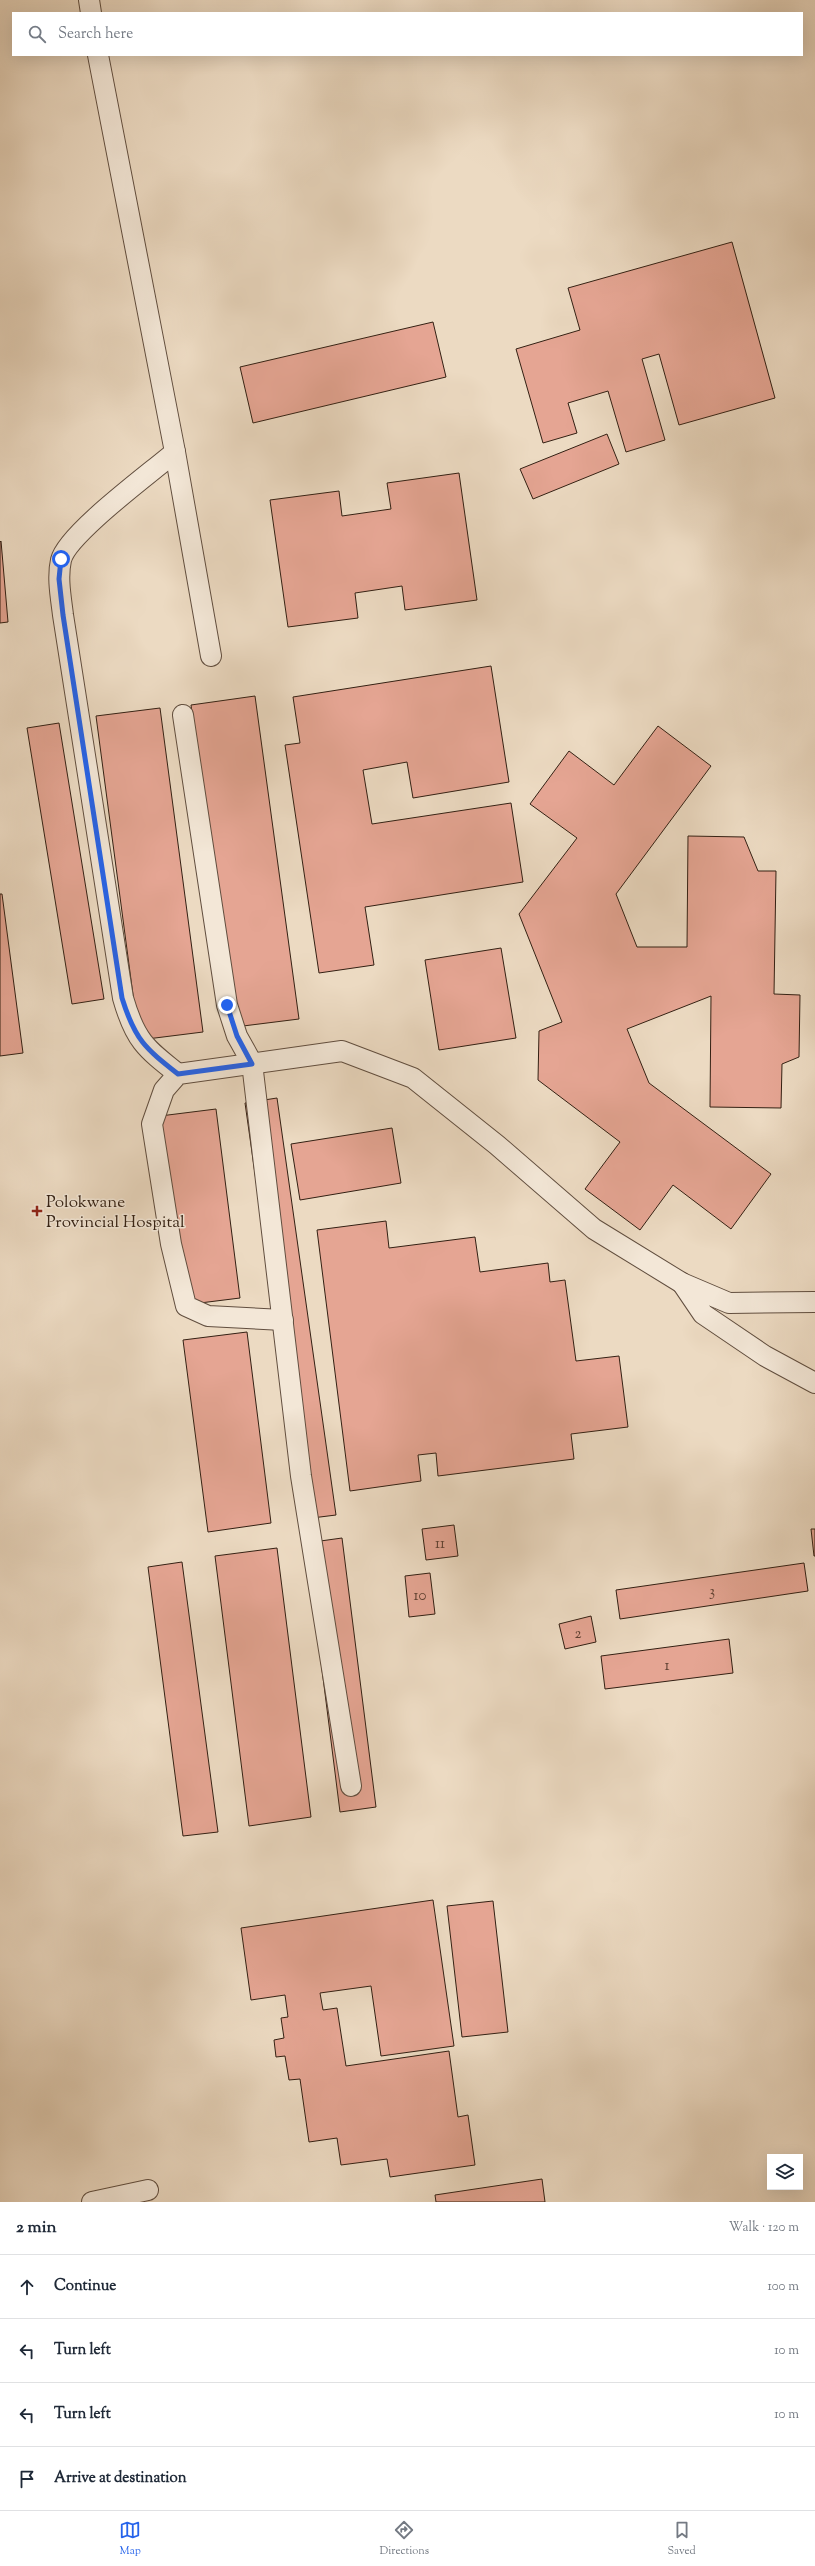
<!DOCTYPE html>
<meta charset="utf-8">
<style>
body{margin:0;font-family:"Sorts Mill Goudy",serif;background:#f2f2f3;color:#1f2937}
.controls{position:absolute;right:12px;bottom:12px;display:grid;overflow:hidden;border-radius:0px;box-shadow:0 4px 16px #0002}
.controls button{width:36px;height:36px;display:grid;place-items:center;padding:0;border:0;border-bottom:1px solid #e0e1e3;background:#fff;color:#1f2937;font:20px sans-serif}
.stop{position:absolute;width:12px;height:12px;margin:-9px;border:3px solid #2563eb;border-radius:50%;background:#fff}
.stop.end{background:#2563eb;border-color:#fff;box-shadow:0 1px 4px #0008}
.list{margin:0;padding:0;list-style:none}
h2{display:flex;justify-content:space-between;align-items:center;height:52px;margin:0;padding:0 16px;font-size:17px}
h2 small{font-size:13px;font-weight:400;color:#747a83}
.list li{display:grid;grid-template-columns:26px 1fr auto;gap:12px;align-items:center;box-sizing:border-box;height:64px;padding:0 16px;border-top:1px solid #e0e1e3}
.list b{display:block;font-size:15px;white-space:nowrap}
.list em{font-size:13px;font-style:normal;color:#747a83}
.icon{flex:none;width:22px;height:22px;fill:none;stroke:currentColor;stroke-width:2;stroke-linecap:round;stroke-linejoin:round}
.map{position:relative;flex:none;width:815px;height:2202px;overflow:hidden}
.search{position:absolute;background:#fff;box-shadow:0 4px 16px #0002;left:12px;right:12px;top:12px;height:44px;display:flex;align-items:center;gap:10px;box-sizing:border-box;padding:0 14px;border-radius:0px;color:#747a83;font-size:15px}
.sheet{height:308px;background:#fff}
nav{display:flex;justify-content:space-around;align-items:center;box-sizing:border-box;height:56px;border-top:1px solid #e0e1e3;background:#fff;font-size:11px;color:#747a83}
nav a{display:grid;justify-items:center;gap:2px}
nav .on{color:#2563eb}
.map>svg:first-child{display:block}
.building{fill:#e5a593;stroke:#332013}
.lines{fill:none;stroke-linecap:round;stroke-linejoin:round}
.service-casing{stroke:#614e3f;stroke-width:22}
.service{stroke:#f3e7d7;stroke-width:20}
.route{stroke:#2563eb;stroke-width:5}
.poi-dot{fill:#8f2418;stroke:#f3e7d7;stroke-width:1.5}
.labels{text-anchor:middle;stroke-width:3;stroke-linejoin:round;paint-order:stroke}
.number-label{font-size:15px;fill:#604133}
.poi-label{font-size:17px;fill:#332013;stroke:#f3e7d7;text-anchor:start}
</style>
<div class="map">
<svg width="815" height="2202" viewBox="0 0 815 2202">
<rect width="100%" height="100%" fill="#ecdac2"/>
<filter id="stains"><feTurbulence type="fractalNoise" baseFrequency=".005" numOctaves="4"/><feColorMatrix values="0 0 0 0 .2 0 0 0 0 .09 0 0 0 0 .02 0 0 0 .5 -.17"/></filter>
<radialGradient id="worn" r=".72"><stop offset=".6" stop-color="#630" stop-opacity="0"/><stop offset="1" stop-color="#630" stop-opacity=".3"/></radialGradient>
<!-- building -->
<g class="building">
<path d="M732 242 775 398 679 425 659 354 642 359 665 440 626 452 608 391 568 403 577 433 543 443 516 349 580 330 568 288Z"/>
<path d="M433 322 446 377 253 423 240 367Z"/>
<path d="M607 434 619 464 533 499 520 469Z"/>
<path d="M459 473 477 600 405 610 402 586 355 593 358 618 288 627 270 500 339 491 342 516 391 509 387 483Z"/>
<path d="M1 541 8 622 0 623V542Z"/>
<path d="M491 666 509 782 413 798 407 762 363 770 372 824 511 803 523 882 365 907 374 965 319 973 285 745 300 743 293 697Z"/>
<path d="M255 696 299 1019 235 1027 191 705Z"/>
<path d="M160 708 203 1032 139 1040 96 716Z"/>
<path d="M59 723 104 999 72 1004 27 728Z"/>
<path d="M658 726 711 766 616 894 637 947H687L688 836 744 837 758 871H776L774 994 800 995 799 1057 782 1064 781 1108 710 1107 711 996 627 1029 649 1083 771 1174 731 1229 673 1185 640 1230 585 1189 620 1142 538 1080 539 1031 562 1022 519 914 577 838 530 804 569 751 614 785Z"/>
<path d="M0 894H2L23 1053 0 1056Z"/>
<path d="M501 948 516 1038 439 1050 425 960Z"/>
<path d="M277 1098 336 1515 304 1519 245 1103Z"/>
<path d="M216 1109 240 1298 176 1306 152 1117Z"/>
<path d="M392 1128 401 1183 300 1200 291 1144Z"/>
<path d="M386 1221 389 1248 475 1237 480 1272 548 1263 550 1282 565 1280 576 1361 619 1356 628 1427 571 1434 574 1459 438 1476 436 1453 418 1455 421 1481 350 1491 317 1230Z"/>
<path d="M247 1332 271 1523 208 1532 183 1340Z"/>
<path d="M454 1525 458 1556 426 1560 422 1529Z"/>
<path d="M811 1529H815V1556H814Z"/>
<path d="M342 1538 376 1807 340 1812 306 1543Z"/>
<path d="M277 1548 311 1817 249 1826 215 1556Z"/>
<path d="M182 1562 218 1832 183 1836 148 1567Z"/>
<path d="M804 1563 808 1591 620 1619 616 1590Z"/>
<path d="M430 1573 435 1614 409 1617 405 1576Z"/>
<path d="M591 1616 596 1642 565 1649 559 1624Z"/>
<path d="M729 1639 733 1673 605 1689 601 1656Z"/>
<path d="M433 1900 454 2046 381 2056 371 1986 320 1993 323 2010 337 2008 346 2066 449 2051 458 2117 468 2115 475 2165 390 2177 387 2159 341 2165 337 2138 309 2142 300 2079 289 2080 285 2056 276 2057 274 2040 284 2038 281 2018 288 2017 285 1995 251 2000 241 1928Z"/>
<path d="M493 1901 508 2032 462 2037 447 1906Z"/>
<path d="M542 2179 545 2202H436L435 2195Z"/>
</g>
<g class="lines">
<defs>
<g id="service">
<path d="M89 0 91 13"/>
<path d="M98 55 175 452 211 656"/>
<path d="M175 452C152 472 67 534 61 560 57 578 61 598 63 615L123 998C135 1040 145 1048 178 1074"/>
<path d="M183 715 227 1005 237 1036 252 1063 301 1476 351 1786"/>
<path d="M682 1283 703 1314 765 1356 815 1383"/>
<path d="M283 1320 208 1316 186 1306 171 1244 152 1124 164 1090 178 1074 342 1051 413 1078 497 1145 594 1229 682 1283 729 1303 815 1302"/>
<path d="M92 2202 148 2190"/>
</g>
</defs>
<!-- service casing -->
<use href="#service" class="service-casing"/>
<!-- service -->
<use href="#service" class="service"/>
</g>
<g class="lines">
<!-- route -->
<path class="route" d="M61 559 59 579 63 615 122 998C135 1040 145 1048 178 1074L252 1064 237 1036 227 1005"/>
</g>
<!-- markers -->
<path class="poi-dot" d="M35 1205h4v4h4v4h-4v4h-4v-4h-4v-4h4z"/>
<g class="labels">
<!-- number labels -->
<g class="number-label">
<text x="440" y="1548">11</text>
<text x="712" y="1596">3</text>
<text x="420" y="1600">10</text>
<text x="578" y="1638">2</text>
<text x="667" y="1670">1</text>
</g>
<!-- poi labels -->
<g class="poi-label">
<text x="46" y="1207">Polokwane<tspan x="46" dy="20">Provincial Hospital</tspan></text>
</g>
</g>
<rect width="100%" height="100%" filter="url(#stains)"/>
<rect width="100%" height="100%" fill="url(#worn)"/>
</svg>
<div class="controls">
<button><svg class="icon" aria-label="layers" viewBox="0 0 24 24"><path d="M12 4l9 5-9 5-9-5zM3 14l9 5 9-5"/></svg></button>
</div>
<div class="stop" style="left:61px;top:559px"></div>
<div class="stop end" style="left:227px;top:1005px"></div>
<div class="search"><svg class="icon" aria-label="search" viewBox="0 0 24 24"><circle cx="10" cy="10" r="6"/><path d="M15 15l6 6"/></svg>Search here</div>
</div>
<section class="sheet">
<h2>2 min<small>Walk · 120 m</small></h2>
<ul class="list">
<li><svg class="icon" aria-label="ahead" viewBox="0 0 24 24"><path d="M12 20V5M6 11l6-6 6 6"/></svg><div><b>Continue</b></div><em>100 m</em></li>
<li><svg class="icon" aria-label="left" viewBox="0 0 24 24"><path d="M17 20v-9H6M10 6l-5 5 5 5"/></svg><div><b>Turn left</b></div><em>10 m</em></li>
<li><svg class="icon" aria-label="left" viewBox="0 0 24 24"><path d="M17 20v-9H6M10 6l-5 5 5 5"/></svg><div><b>Turn left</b></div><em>10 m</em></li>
<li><svg class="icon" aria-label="arrive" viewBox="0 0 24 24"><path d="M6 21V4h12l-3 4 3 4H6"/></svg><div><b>Arrive at destination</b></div></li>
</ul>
</section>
<nav>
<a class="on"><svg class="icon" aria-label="map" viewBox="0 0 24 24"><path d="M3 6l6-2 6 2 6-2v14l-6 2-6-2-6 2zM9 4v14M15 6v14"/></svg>Map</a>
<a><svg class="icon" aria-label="directions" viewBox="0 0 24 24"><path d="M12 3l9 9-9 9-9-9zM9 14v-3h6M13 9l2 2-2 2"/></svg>Directions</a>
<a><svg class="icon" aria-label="saved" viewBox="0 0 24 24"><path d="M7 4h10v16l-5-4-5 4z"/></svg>Saved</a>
</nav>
